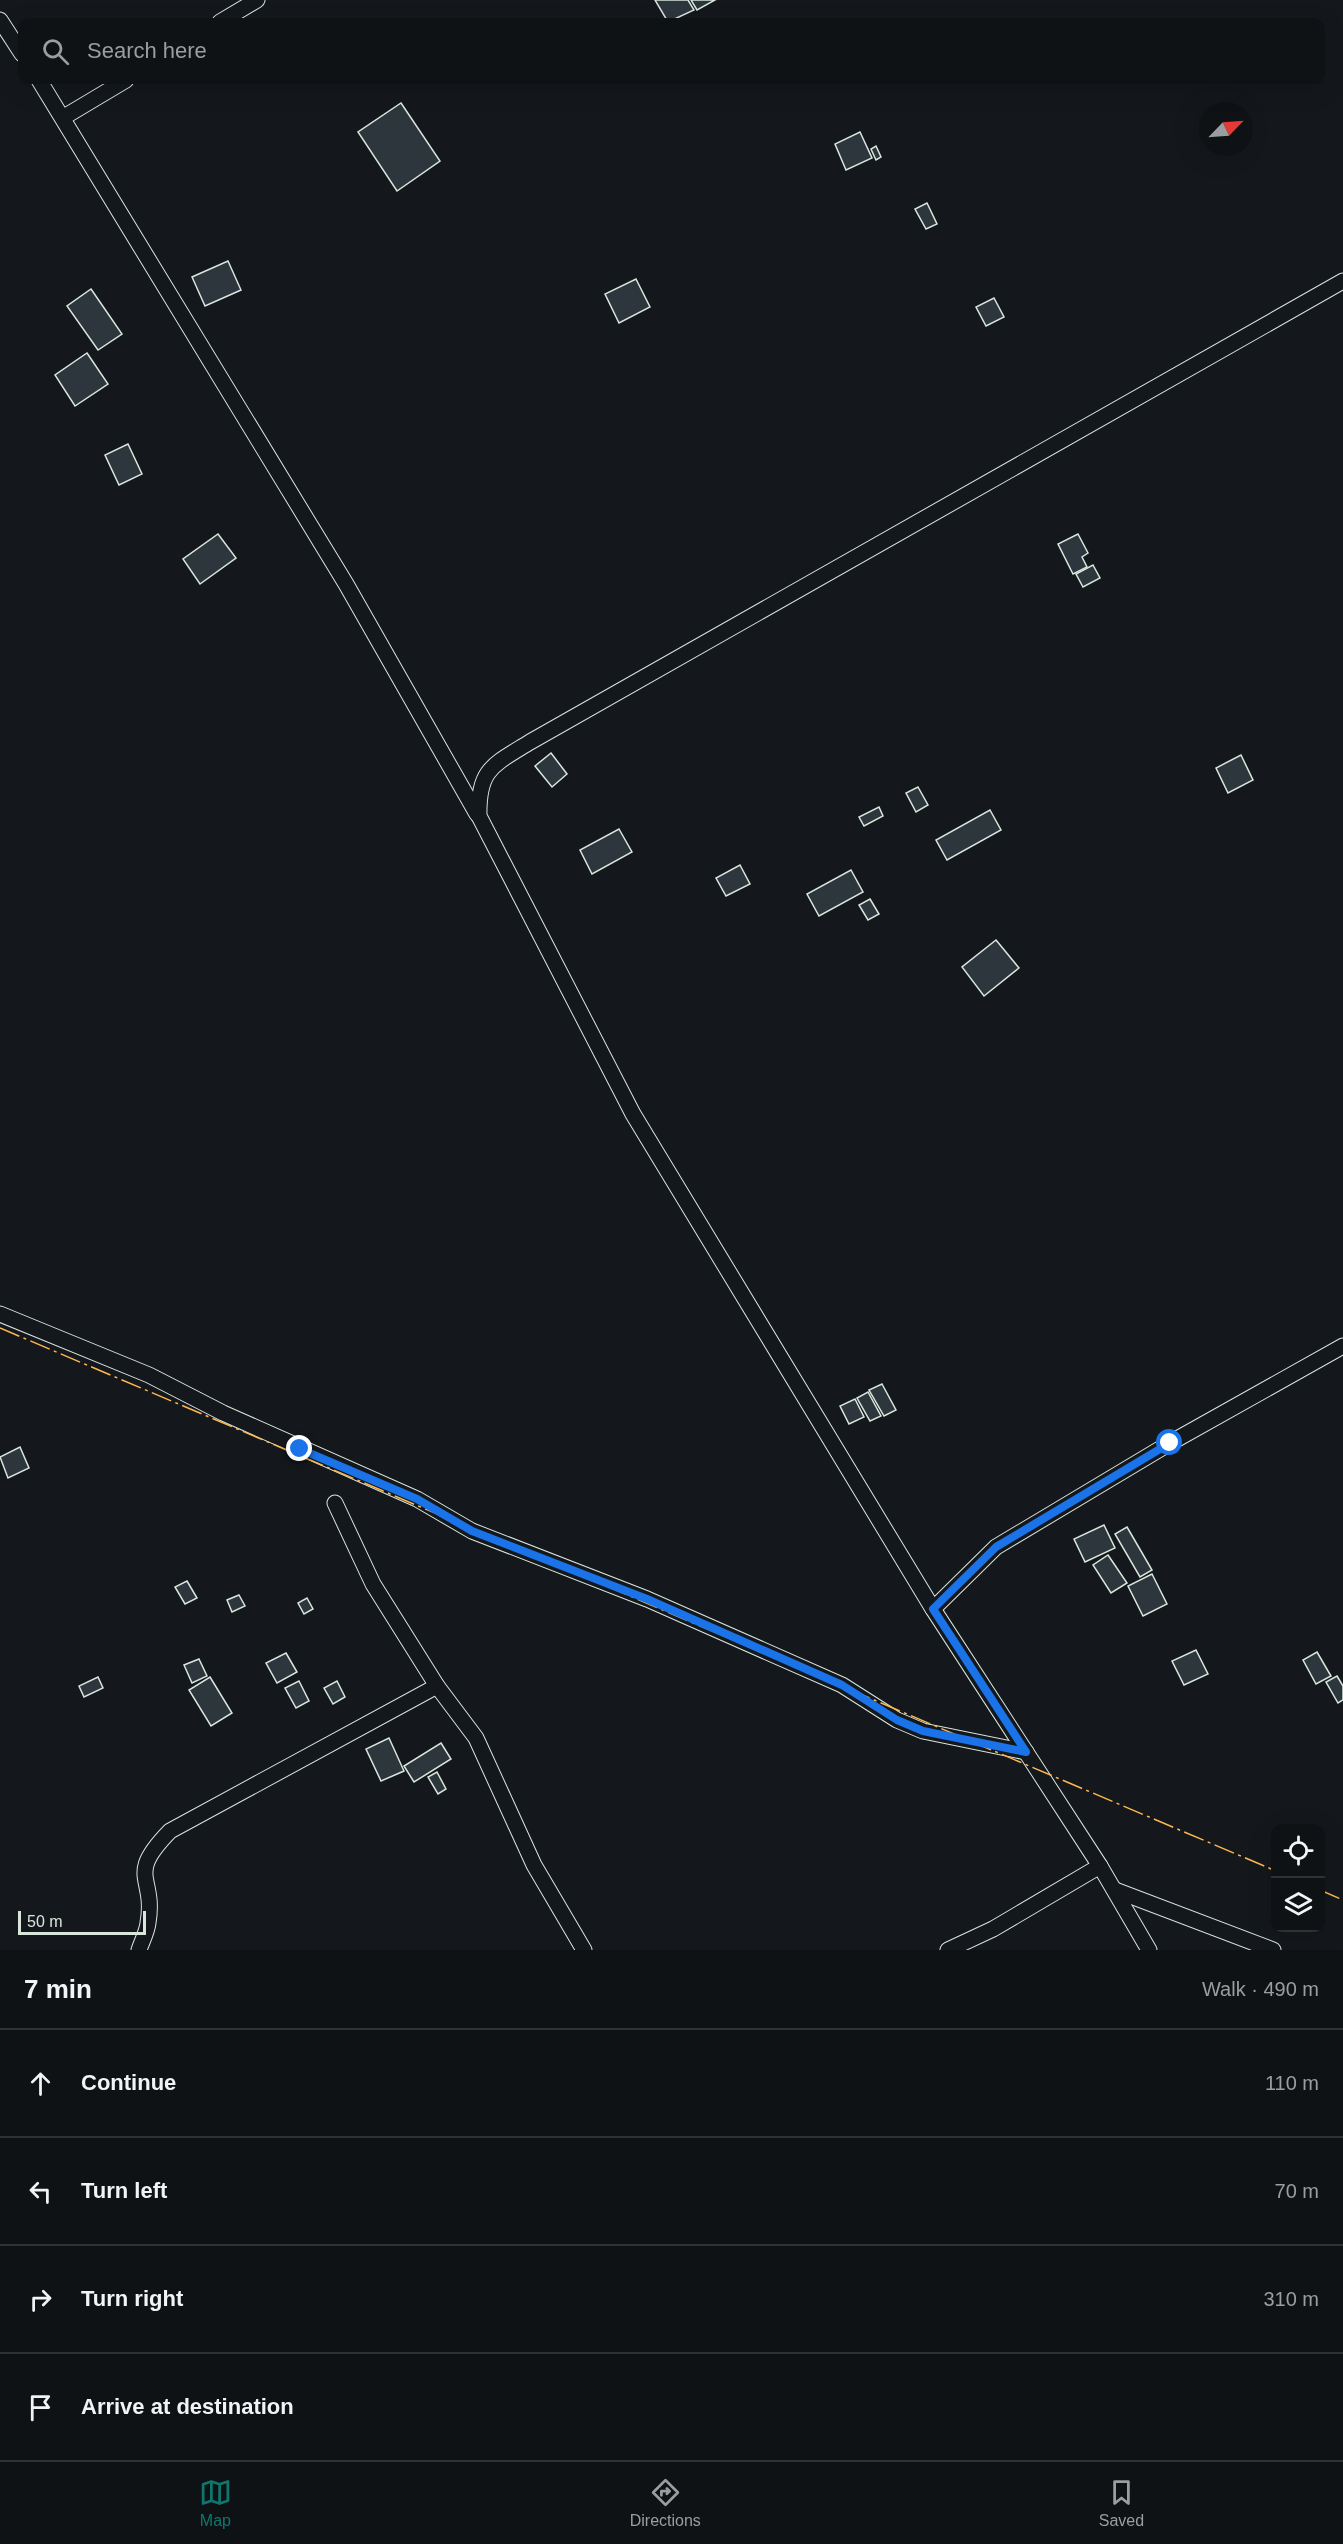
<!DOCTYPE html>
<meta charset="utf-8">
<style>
body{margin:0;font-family:Helvetica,sans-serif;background:#181b1e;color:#f1f3f6}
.controls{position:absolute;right:18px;bottom:18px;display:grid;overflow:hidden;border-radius:12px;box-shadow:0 6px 24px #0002}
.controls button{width:54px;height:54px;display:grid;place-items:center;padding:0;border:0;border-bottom:2px solid #2f3234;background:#0f1215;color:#f1f3f6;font:30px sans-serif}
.compass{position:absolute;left:1199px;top:102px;width:54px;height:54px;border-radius:50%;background:#0f1215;box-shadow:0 6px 24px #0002;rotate:65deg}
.scale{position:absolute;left:18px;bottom:15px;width:128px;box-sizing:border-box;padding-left:6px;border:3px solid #d8e6dc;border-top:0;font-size:16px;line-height:21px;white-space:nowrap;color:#d8e6dc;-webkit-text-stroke:4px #14181c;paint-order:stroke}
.stop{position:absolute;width:18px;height:18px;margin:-14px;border:4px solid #1a73e8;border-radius:50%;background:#fff}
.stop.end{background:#1a73e8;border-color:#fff;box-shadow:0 2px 6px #0008}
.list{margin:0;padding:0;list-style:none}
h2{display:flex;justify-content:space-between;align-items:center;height:78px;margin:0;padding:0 24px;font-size:26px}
h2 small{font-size:20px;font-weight:400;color:#9b9ea0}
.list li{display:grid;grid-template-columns:39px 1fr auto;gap:18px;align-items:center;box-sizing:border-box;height:108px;padding:0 24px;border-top:2px solid #2f3234}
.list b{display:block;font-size:22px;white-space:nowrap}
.list em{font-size:20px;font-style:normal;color:#9b9ea0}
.icon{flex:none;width:33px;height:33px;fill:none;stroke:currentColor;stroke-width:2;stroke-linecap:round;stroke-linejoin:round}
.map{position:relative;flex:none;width:1343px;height:1950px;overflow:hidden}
.search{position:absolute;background:#0f1215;box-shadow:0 6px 24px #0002;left:18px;right:18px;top:18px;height:66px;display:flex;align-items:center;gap:15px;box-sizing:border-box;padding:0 21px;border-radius:12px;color:#9b9ea0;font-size:22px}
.sheet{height:510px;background:#0f1215}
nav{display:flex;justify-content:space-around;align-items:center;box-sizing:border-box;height:84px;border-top:2px solid #2f3234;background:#0f1215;font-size:16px;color:#9b9ea0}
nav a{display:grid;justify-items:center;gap:3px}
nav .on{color:#0f766e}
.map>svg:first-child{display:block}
.building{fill:#2c363c;stroke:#d8e6dc;stroke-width:1.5}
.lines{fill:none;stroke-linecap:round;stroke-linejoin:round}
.street-casing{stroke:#d8e6dc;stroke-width:17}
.street{stroke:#14181c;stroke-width:15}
.power{stroke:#ffb74d;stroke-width:1.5;stroke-dasharray:21 4.5 3 4.5;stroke-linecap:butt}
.route{stroke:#1a73e8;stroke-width:8}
</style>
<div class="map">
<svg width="1343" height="1950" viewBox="0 0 1343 1950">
<rect width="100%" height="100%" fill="#14181c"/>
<!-- building -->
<g class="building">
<path d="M655 0H688L694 10 668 22Z"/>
<path d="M691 0H715L697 10Z"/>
<path d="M401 103 440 161 397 191 358 132Z"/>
<path d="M860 132 872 158 846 170 835 144Z"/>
<path d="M876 146 881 157 876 160 871 149Z"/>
<path d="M927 203 937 224 926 229 915 209Z"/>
<path d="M228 261 241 290 205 306 192 277Z"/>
<path d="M636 279 650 307 619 323 605 294Z"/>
<path d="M91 289 122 334 98 350 67 306Z"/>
<path d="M994 298 1004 317 986 326 976 307Z"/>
<path d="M87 353 108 384 75 406 55 375Z"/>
<path d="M128 444 142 474 119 485 105 455Z"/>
<path d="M218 534 236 558 200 584 183 559Z"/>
<path d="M1078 534 1088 553 1082 557 1087 567 1073 574 1058 544Z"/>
<path d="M1093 565 1100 578 1083 587 1076 574Z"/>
<path d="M551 753 567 774 552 787 535 766Z"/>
<path d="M1241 755 1253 780 1228 793 1216 768Z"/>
<path d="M918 787 928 805 916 812 906 793Z"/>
<path d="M879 807 883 816 864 826 859 817Z"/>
<path d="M990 810 1001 830 947 860 936 840Z"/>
<path d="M619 829 632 852 592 874 580 850Z"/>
<path d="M740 865 750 884 726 896 716 878Z"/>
<path d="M851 870 863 892 819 916 807 894Z"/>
<path d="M870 899 879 914 868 920 859 905Z"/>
<path d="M996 940 1019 968 984 996 962 967Z"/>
<path d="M882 1384 896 1410 884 1416 869 1390Z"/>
<path d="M868 1392 881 1416 870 1421 857 1398Z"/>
<path d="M855 1399 864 1417 849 1424 840 1406Z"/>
<path d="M20 1447 29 1468 8 1478 0 1457Z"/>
<path d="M1104 1525 1115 1548 1085 1562 1074 1539Z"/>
<path d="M1127 1527 1152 1570 1140 1577 1115 1534Z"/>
<path d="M1108 1555 1127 1583 1111 1593 1093 1565Z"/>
<path d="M1152 1574 1167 1604 1143 1616 1128 1586Z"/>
<path d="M187 1581 197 1598 185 1604 175 1587Z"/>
<path d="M239 1595 245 1606 232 1612 227 1600Z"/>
<path d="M307 1598 313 1609 304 1614 298 1603Z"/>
<path d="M1196 1650 1208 1674 1184 1685 1172 1661Z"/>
<path d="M1317 1652 1331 1676 1316 1684 1303 1660Z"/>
<path d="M286 1653 297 1672 277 1683 266 1663Z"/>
<path d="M199 1659 207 1676 192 1683 184 1665Z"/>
<path d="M1337 1676 1343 1686V1700L1338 1703 1326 1682Z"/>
<path d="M98 1677 103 1688 84 1697 79 1686Z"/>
<path d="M210 1677 232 1713 211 1726 189 1690Z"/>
<path d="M299 1681 309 1701 296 1708 285 1688Z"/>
<path d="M337 1681 345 1697 333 1704 324 1688Z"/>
<path d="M389 1738 404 1771 381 1781 366 1749Z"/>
<path d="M441 1743 451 1759 414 1782 404 1766Z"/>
<path d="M437 1772 446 1789 438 1794 428 1777Z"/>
</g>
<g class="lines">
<defs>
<g id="street">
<path d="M0 20 22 54"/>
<path d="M220 22 257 0"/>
<path d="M39 80 346 584 477 814"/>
<path d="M64 117 126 80"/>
<path d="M0 1314 149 1375 223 1413 417 1499 472 1531 647 1599 842 1685 897 1720 923 1731 1026 1752"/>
<path d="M335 1503 373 1584 437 1686 476 1738 534 1865 584 1950"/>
<path d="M933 1609 996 1547 1170 1443 1343 1346"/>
<path d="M1115 1890 1273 1950"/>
<path d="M139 1950C142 1941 147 1932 148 1923 156 1875 125 1877 170 1831L437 1686"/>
<path d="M948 1950 993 1929 1100 1866"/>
<path d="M1149 1950 1100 1866 933 1609 633 1114 479 816C478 769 493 765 530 742L1343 281"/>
</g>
</defs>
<!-- street casing -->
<use href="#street" class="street-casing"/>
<!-- street -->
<use href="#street" class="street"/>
<!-- power -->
<g class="power">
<path d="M0 1328 1276 1871"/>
<path d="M1320 1890 1343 1900"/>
</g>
</g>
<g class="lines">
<!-- route -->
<path class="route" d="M300 1449 417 1499 472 1531 647 1599 842 1685 897 1720 923 1731 1026 1752 933 1609 996 1547 1170 1443"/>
</g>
</svg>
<div class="controls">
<button><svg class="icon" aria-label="locate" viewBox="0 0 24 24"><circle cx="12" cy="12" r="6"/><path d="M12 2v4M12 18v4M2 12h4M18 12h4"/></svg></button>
<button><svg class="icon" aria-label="layers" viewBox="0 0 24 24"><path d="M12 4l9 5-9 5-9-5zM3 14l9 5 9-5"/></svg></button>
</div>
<svg class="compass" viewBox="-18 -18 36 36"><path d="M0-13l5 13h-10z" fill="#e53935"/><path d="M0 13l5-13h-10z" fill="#9b9ea0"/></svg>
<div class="scale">50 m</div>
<div class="stop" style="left:1170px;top:1443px"></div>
<div class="stop end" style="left:300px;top:1449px"></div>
<div class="search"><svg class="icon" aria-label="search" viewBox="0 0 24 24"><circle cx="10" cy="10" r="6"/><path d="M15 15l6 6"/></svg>Search here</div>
</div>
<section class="sheet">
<h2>7 min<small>Walk · 490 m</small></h2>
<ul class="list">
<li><svg class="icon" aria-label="ahead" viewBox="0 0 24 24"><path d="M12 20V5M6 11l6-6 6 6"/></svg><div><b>Continue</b></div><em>110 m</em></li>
<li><svg class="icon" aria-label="left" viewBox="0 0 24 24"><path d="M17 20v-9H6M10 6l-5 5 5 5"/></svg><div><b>Turn left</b></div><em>70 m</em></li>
<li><svg class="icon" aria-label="right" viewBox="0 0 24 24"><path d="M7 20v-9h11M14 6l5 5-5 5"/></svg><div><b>Turn right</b></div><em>310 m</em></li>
<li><svg class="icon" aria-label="arrive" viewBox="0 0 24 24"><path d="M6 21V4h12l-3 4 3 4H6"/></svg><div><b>Arrive at destination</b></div></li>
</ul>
</section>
<nav>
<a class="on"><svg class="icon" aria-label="map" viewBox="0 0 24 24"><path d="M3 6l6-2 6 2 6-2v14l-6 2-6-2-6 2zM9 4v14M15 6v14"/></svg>Map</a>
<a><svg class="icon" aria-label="directions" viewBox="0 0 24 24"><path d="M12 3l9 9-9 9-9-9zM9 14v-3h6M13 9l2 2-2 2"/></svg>Directions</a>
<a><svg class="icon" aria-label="saved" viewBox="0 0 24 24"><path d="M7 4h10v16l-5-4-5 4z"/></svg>Saved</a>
</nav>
